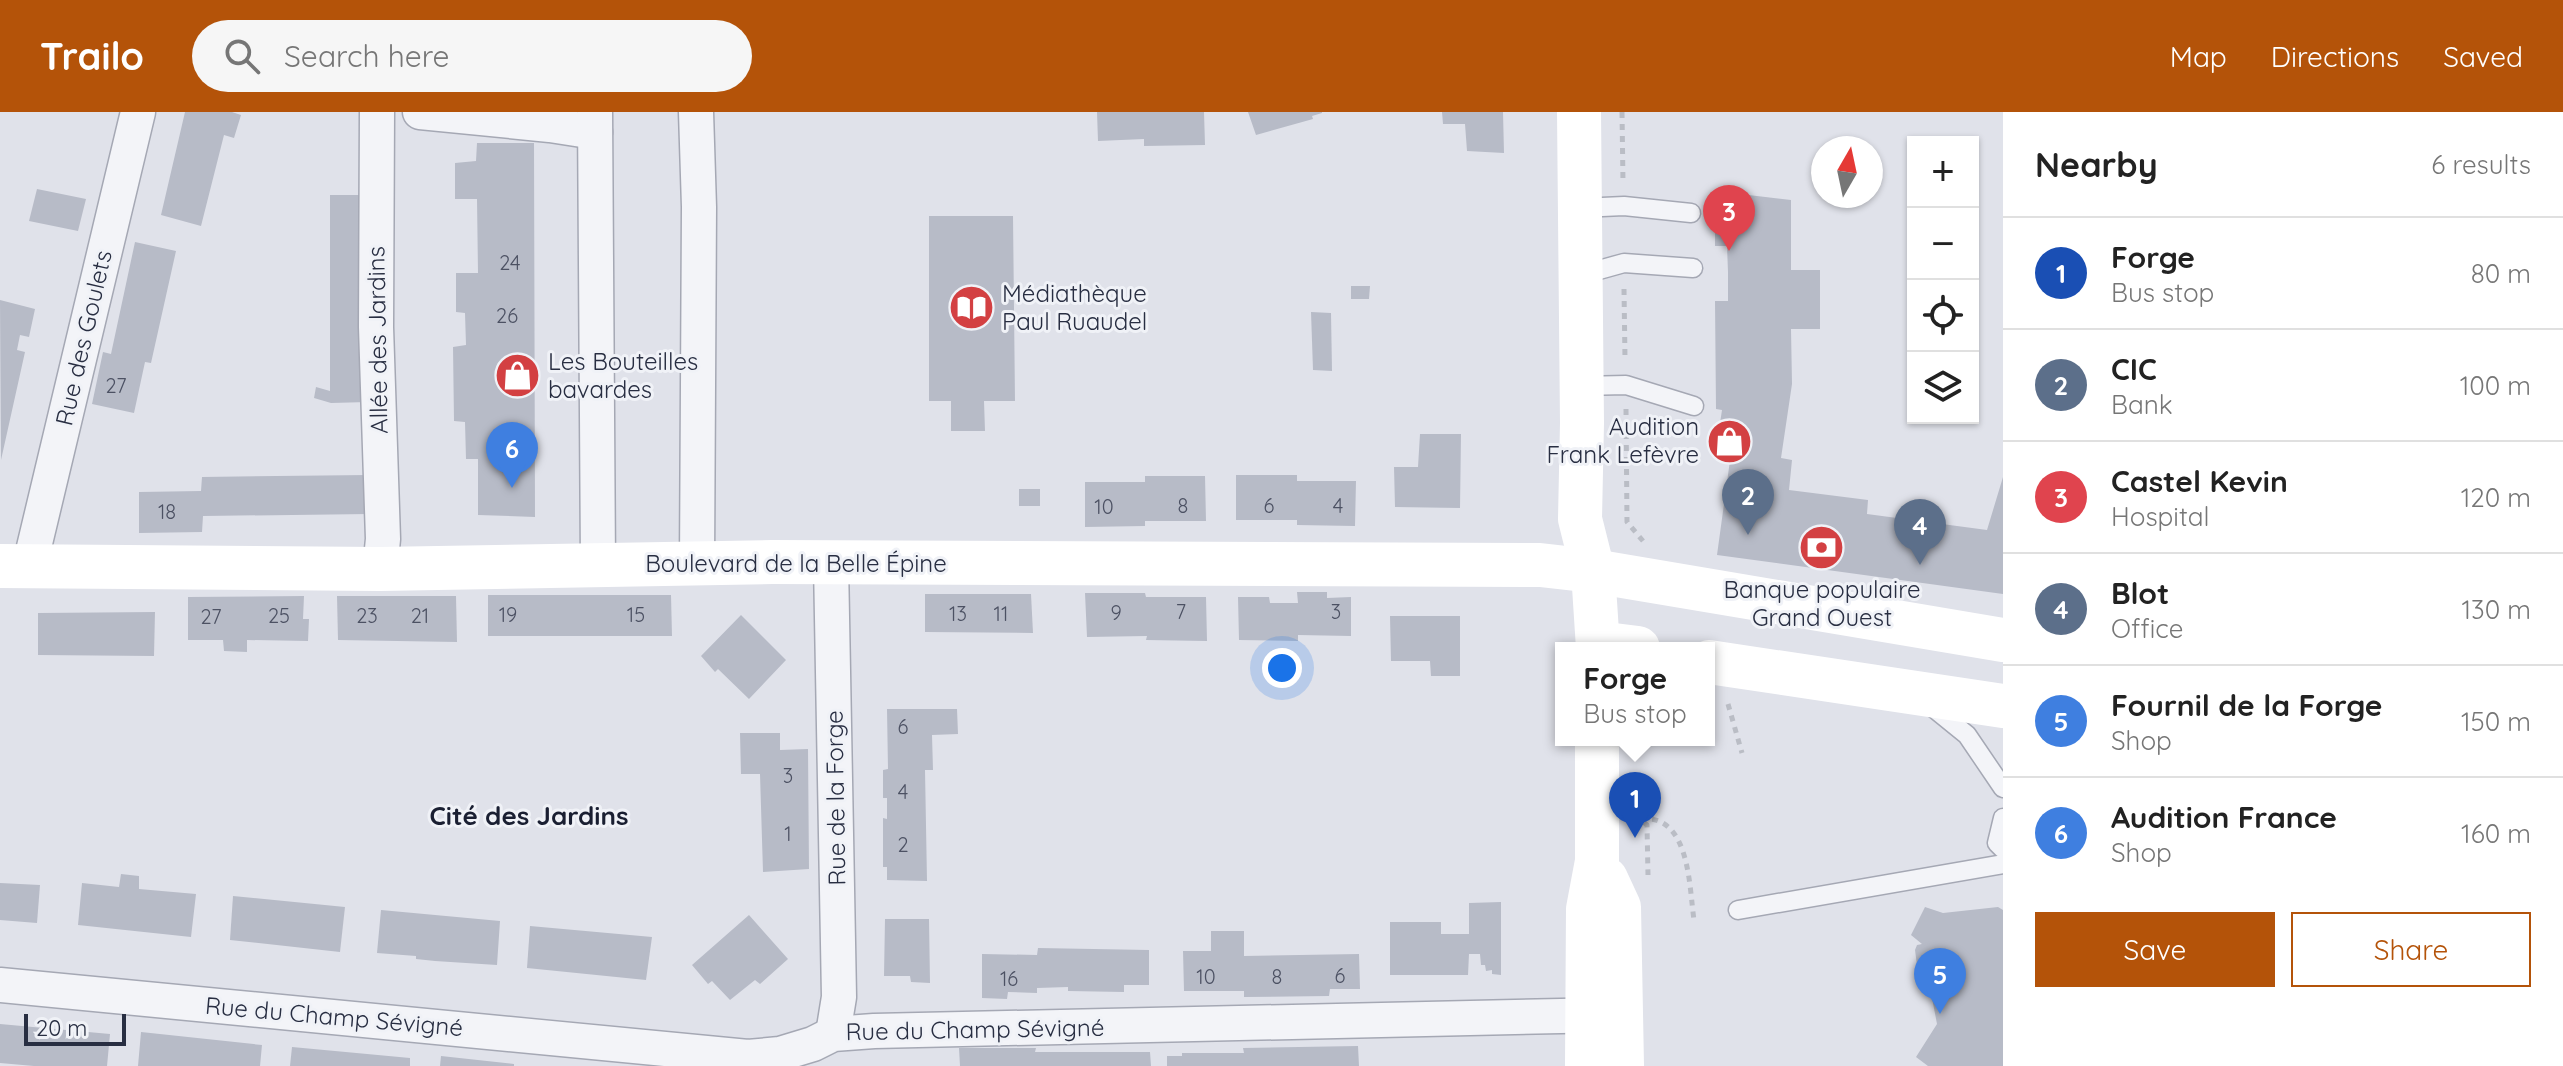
<!DOCTYPE html>
<meta charset="utf-8">
<style>
body{margin:0;font-family:Quicksand,sans-serif;background:#f6f6f6;color:#222}
.controls{position:absolute;right:24px;top:24px;display:grid;overflow:hidden;border-radius:0px;box-shadow:0 2px 6px #0004}
.controls button{width:72px;height:72px;display:grid;place-items:center;padding:0;border:0;border-bottom:2px solid #e0e0e0;background:#fff;color:#222;font:40px sans-serif}
.compass{position:absolute;left:1811px;top:24px;width:72px;height:72px;border-radius:50%;background:#fff;box-shadow:0 2px 6px #0004;rotate:9deg}
.scale{position:absolute;left:24px;bottom:20px;width:102px;box-sizing:border-box;padding-left:8px;border:4px solid #282e42;border-top:0;font-size:22px;line-height:28px;white-space:nowrap;color:#282e42;-webkit-text-stroke:6px #f0f2f7;paint-order:stroke}
.you{position:absolute;left:1282px;top:556px;width:28px;height:28px;margin:-20px;border:6px solid #fff;border-radius:50%;background:#1a73e8;box-shadow:0 0 0 12px #1a73e833}
.badge{display:grid;place-items:center;width:52px;height:52px;border-radius:50%;background:#b45309;color:#fff;font-size:26px;font-weight:700}
.pin{position:absolute;translate:-50% -66px;filter:drop-shadow(0 2px 4px #0008)}
.pin::after{content:'';position:absolute;top:42px;width:28px;height:24px;background:inherit;clip-path:polygon(0 0,100% 0,50% 100%)}
.popup{position:absolute;left:1555px;top:530px;width:160px;height:104px;box-sizing:border-box;display:grid;place-content:center;border-radius:0px;background:#fff;filter:drop-shadow(0 2px 6px #0005);font-size:26px;white-space:nowrap;color:#767676}
.popup b{font-size:30px;color:#222}
.popup::after{content:'';position:absolute;left:50%;top:100%;margin-left:-16px;border:16px solid transparent;border-top-color:#fff}
.list{margin:0;padding:0;list-style:none}
h2{display:flex;justify-content:space-between;align-items:center;height:104px;margin:0;padding:0 32px;font-size:34px}
h2 small{font-size:26px;font-weight:400;color:#767676}
.list li{display:grid;grid-template-columns:52px 1fr auto;gap:24px;align-items:center;box-sizing:border-box;height:112px;padding:0 32px;border-top:2px solid #e0e0e0}
.list b{display:block;font-size:30px;white-space:nowrap}
.list p{margin:0;font-size:26px;white-space:nowrap;color:#767676}
.list em{font-size:26px;font-style:normal;color:#767676}
.actions{display:flex;gap:16px;padding:24px 32px}
.actions a{flex:1;padding:18px 0;border:2px solid #b45309;border-radius:0px;text-align:center;font-size:28px;color:#b45309}
.actions .main{background:#b45309;color:#fff}
.icon{flex:none;width:44px;height:44px;fill:none;stroke:currentColor;stroke-width:2;stroke-linecap:round;stroke-linejoin:round}
.map{position:relative;flex:none;width:2003px;height:954px;overflow:hidden}
header{display:flex;align-items:center;gap:48px;box-sizing:border-box;height:112px;padding:0 40px;background:#b45309;color:#fff}
header strong{font-size:38px}
nav{display:flex;gap:44px;margin-inline-start:auto;font-size:28px}
.search{width:560px;height:72px;background:#f6f6f6;display:flex;align-items:center;gap:20px;box-sizing:border-box;padding:0 28px;border-radius:44px;color:#767676;font-size:30px}
main{display:flex}
aside{flex:1;background:#fff}
.map>svg:first-child{display:block}
.building{fill:#b7bbc7}
.lines{fill:none;stroke-linecap:round;stroke-linejoin:round}
.lane-casing{stroke:#a5a8b4;stroke-width:21}
.street-casing{stroke:#a5a8b4;stroke-width:37}
.path{stroke:#babdc5;stroke-width:5;stroke-dasharray:6 6;stroke-linecap:butt}
.lane{stroke:#f3f4f8;stroke-width:18}
.street{stroke:#f3f4f8;stroke-width:34}
.secondary{stroke:#fff;stroke-width:44}
.labels{text-anchor:middle;stroke-width:6;stroke-linejoin:round;paint-order:stroke}
.number-label{font-size:20px;fill:#4c5163}
.poi-label{font-size:24px;fill:#282e42;stroke:#f0f2f7;text-anchor:start}
.street-label{font-size:24px;fill:#282e42;stroke:#f0f2f7}
.neighbourhood-label{font-size:26px;font-weight:bold;fill:#1a1f32;stroke:#f0f2f7}
</style>
<header>
<strong>Trailo</strong>
<div class="search"><svg class="icon" aria-label="search" viewBox="0 0 24 24"><circle cx="10" cy="10" r="6"/><path d="M15 15l6 6"/></svg>Search here</div>
<nav><a>Map</a><a>Directions</a><a>Saved</a></nav>
</header>
<main>
<div class="map">
<svg width="2003" height="954" viewBox="0 0 2003 954">
<rect width="100%" height="100%" fill="#e0e2ea"/>
<!-- building -->
<g class="building">
<path d="M185 0H232L241 3 234 26 224 23 201 114 161 103Z"/>
<path d="M1097 0H1204L1205 33 1144 34V27L1098 29Z"/>
<path d="M1248 0H1322V1L1312 4 1313 7 1256 23Z"/>
<path d="M1442 0H1503L1504 41 1467 39 1465 12H1443Z"/>
<path d="M477 31H534L535 405 478 403V347H466L465 310 454 309 453 235 466 233 465 201 456 200V161H478L477 87H455V51L476 49Z"/>
<path d="M37 77 86 87 78 119 29 109Z"/>
<path d="M1715 79 1791 88V158H1820V217H1791L1792 272 1781 346 1792 348 1789 378 1868 388 1867 402 1987 418 2003 365V482L1717 443 1731 341 1716 338 1722 298 1716 297 1715 189H1728V160L1727 134H1715Z"/>
<path d="M330 83H366L368 290 331 291 314 286 316 275 330 279Z"/>
<path d="M929 104H1013L1015 289H984L985 319H951V289H929Z"/>
<path d="M135 130 176 139 151 251 145 250 134 301 92 292 103 240 111 242Z"/>
<path d="M1351 174H1370L1369 187H1351Z"/>
<path d="M0 188 35 197 29 225 20 223 17 238 25 240 1 348Z"/>
<path d="M1311 200 1331 201 1332 259 1313 258Z"/>
<path d="M1420 322H1461L1460 396 1395 395 1394 355H1418Z"/>
<path d="M368 363 369 402 203 404 202 420 139 421V380L201 379 202 365Z"/>
<path d="M1236 363H1297V369H1356L1355 414 1297 413V408H1236Z"/>
<path d="M1145 364H1205L1206 409H1145V414L1085 415V370H1145Z"/>
<rect x="1019" y="377" width="21" height="17"/>
<path d="M1297 480H1327V486L1351 485V524L1298 523V529L1239 528 1238 485H1269L1270 491H1298Z"/>
<path d="M1085 481H1145L1146 485H1206L1207 529 1146 528 1147 524 1087 525Z"/>
<path d="M925 482H1031L1033 521 925 520Z"/>
<path d="M488 483H671L672 524H488Z"/>
<path d="M304 484 303 507H309L308 529 247 528V540L224 539 223 528H188V485Z"/>
<path d="M337 484H456L457 530 338 528Z"/>
<path d="M155 500 154 544 38 543V501Z"/>
<path d="M741 503 786 548 749 587 718 557 715 560 701 544Z"/>
<path d="M1390 504H1460V564H1431L1430 549H1391Z"/>
<path d="M887 597H957L958 622 932 623 933 658H925L927 769 887 768V755H883V706L887 707V686H883V658L888 657Z"/>
<path d="M740 621H780V638L808 637 809 757 763 760 760 662H741Z"/>
<path d="M121 762 139 764V777L196 782 191 825 78 813 82 771 119 775Z"/>
<path d="M0 771 40 773 37 811 0 808Z"/>
<path d="M233 784 345 795 340 840 230 828Z"/>
<path d="M1501 790V863L1492 862V858L1486 859 1485 853H1481L1480 842H1469L1468 863H1390V810H1441V822H1469V791Z"/>
<path d="M1925 795 1943 801 1998 795 2003 798V954H1928L1916 945 1937 912 1927 860 1918 861 1915 838 1917 833 1922 832 1911 823Z"/>
<path d="M381 798 500 809 497 853 435 849 416 847V844L377 841Z"/>
<path d="M749 803 788 847 760 872 755 868 730 888 712 869 708 872 692 853Z"/>
<path d="M885 807H929L930 871 911 870 910 864H884Z"/>
<path d="M530 814 652 825 646 868 527 856Z"/>
<path d="M1211 819H1244V844L1359 842 1360 877H1330L1329 884 1244 885V879H1184L1183 839H1211Z"/>
<path d="M1038 836 1149 838V873H1124V880L1068 879V875L1037 876V881L1008 880 1007 887 982 886V842L1037 843Z"/>
<path d="M0 912 110 922 107 954H34L0 951Z"/>
<path d="M141 920 262 933 260 954H138Z"/>
<path d="M1358 934 1359 954H1167V944H1182V941H1244L1243 936Z"/>
<path d="M292 935 410 946V954H290Z"/>
<path d="M959 936H1036L1035 940H1150L1151 954H960Z"/>
<path d="M441 944 514 952V954H440Z"/>
</g>
<g class="lines">
<defs>
<g id="lane">
<path d="M1580 96 1624 94 1691 101"/>
<path d="M1581 163 1624 151 1693 156"/>
<path d="M1581 274 1626 273 1694 294"/>
<path d="M1930 593 1967 623 2003 676"/>
<path d="M2003 706 1997 731 2003 737"/>
<path d="M1738 798 2003 752"/>
</g>
<g id="street">
<path d="M377 0 376 215 383 427 380 457"/>
<path d="M420 0 550 13 595 20"/>
<path d="M595 0 598 454"/>
<path d="M696 0 699 95 697 451"/>
<path d="M831 451 839 885 833 922"/>
<path d="M30 452 138 0"/>
<path d="M0 873 748 945 780 942 813 932 833 922 874 919 1610 903"/>
</g>
</defs>
<!-- lane casing -->
<use href="#lane" class="lane-casing"/>
<!-- street casing -->
<use href="#street" class="street-casing"/>
<!-- path -->
<g class="path">
<path d="M1622 0 1623 71"/>
<path d="M1624 177 1625 247"/>
<path d="M1626 297 1627 410 1643 429"/>
<path d="M1728 592 1742 641"/>
<path d="M1635 703 1647 713 1648 763"/>
<path d="M1640 707C1690 701 1689 774 1694 808"/>
</g>
<!-- lane -->
<use href="#lane" class="lane"/>
<!-- street -->
<use href="#street" class="street"/>
<!-- secondary -->
<g class="secondary">
<path d="M1579 0 1582 311 1580 407 1593 459 1598 536"/>
<path d="M0 454 380 457 772 450 1540 453 1593 459 2003 528"/>
<path d="M1598 531 1638 536"/>
<path d="M1709 550 2003 594"/>
<path d="M1606 767 1619 795 1622 954"/>
<path d="M1587 954 1588 797 1597 749V628"/>
</g>
</g>
<!-- icons -->
<defs>
<symbol id="library-disc" viewBox="-11 -11 22 22"><circle r="9.5" fill="#d34042" stroke="#f0f2f7"/><path d="M-6-4Q-3-5.5-.7-3.5V5Q-3 3-6 4ZM6-4Q3-5.5 .7-3.5V5Q3 3 6 4Z" fill="#fff"/></symbol>
<symbol id="shop-disc" viewBox="-11 -11 22 22"><circle r="9.5" fill="#d34042" stroke="#f0f2f7"/><path d="M-5-2.5h2.3a2.7 3.5 0 0 1 5.4 0H5L5.5 6h-11ZM-1.5-2.5h3a1.5 2.3 0 0 0-3 0Z" fill="#fff"/></symbol>
<symbol id="bank-disc" viewBox="-11 -11 22 22"><circle r="9.5" fill="#d34042" stroke="#f0f2f7"/><path d="M-6-4H6V4H-6ZM0-2.3a2.3 2.3 0 1 0 0 4.6a2.3 2.3 0 1 0 0-4.6Z" fill="#fff"/></symbol>
</defs>
<g fill-rule="evenodd">
<use href="#library-disc" x="946" y="170" width="51" height="51"/>
<use href="#shop-disc" x="492" y="238" width="51" height="51"/>
<use href="#shop-disc" x="1704" y="304" width="51" height="51"/>
<use href="#bank-disc" x="1796" y="410" width="51" height="51"/>
</g>
<g class="labels">
<!-- number labels -->
<g class="number-label">
<text x="510" y="158">24</text>
<text x="507" y="211">26</text>
<text x="116" y="281">27</text>
<text x="1183" y="401">8</text>
<text x="1269" y="401">6</text>
<text x="1338" y="401">4</text>
<text x="1104" y="402">10</text>
<text x="167" y="407">18</text>
<text x="1181" y="507">7</text>
<text x="1336" y="507">3</text>
<text x="1116" y="508">9</text>
<text x="958" y="509">13</text>
<text x="1001" y="509">11</text>
<text x="508" y="510">19</text>
<text x="636" y="510">15</text>
<text x="279" y="511">25</text>
<text x="367" y="511">23</text>
<text x="420" y="511">21</text>
<text x="211" y="512">27</text>
<text x="903" y="622">6</text>
<text x="788" y="671">3</text>
<text x="903" y="687">4</text>
<text x="788" y="729">1</text>
<text x="903" y="740">2</text>
<text x="1340" y="871">6</text>
<text x="1206" y="872">10</text>
<text x="1277" y="872">8</text>
<text x="1009" y="874">16</text>
</g>
<!-- poi labels -->
<g class="poi-label">
<text x="1002" y="190">Médiathèque<tspan x="1002" dy="28">Paul Ruaudel</tspan></text>
<text x="548" y="258">Les Bouteilles<tspan x="548" dy="28">bavardes</tspan></text>
<text x="1699" y="323" text-anchor="end">Audition<tspan x="1699" dy="28">Frank Lefèvre</tspan></text>
<text x="1822" y="486" text-anchor="middle">Banque populaire<tspan x="1822" dy="28">Grand Ouest</tspan></text>
</g>
<!-- street labels -->
<g class="street-label">
<text transform="translate(84 226) rotate(-77)" y="8">Rue des Goulets</text>
<text transform="translate(378 228) rotate(-91)" y="8">Allée des Jardins</text>
<text x="796" y="460">Boulevard de la Belle Épine</text>
<text transform="translate(836 686) rotate(-91)" y="8">Rue de la Forge</text>
<text transform="translate(334 905) rotate(5)" y="8">Rue du Champ Sévigné</text>
<text transform="translate(975 918) rotate(-1)" y="8">Rue du Champ Sévigné</text>
</g>
<!-- neighbourhood labels -->
<g class="neighbourhood-label">
<text x="529" y="713">Cité des Jardins</text>
</g>
</g>
</svg>
<div class="controls">
<button>+</button>
<button>−</button>
<button><svg class="icon" aria-label="locate" viewBox="0 0 24 24"><circle cx="12" cy="12" r="6"/><path d="M12 2v4M12 18v4M2 12h4M18 12h4"/></svg></button>
<button><svg class="icon" aria-label="layers" viewBox="0 0 24 24"><path d="M12 4l9 5-9 5-9-5zM3 14l9 5 9-5"/></svg></button>
</div>
<svg class="compass" viewBox="-18 -18 36 36"><path d="M0-13l5 13h-10z" fill="#e53935"/><path d="M0 13l5-13h-10z" fill="#767676"/></svg>
<div class="scale">20 m</div>
<div class="you"></div>
<div class="pin badge" style="left:1635px;top:726px;background:#1a4fb4">1</div>
<div class="popup"><b>Forge</b>Bus stop</div>
<div class="pin badge" style="left:1748px;top:423px;background:#5c6f8a">2</div>
<div class="pin badge" style="left:1729px;top:139px;background:#e0444e">3</div>
<div class="pin badge" style="left:1920px;top:453px;background:#5c6f8a">4</div>
<div class="pin badge" style="left:1940px;top:902px;background:#3f7fe0">5</div>
<div class="pin badge" style="left:512px;top:376px;background:#3f7fe0">6</div>
</div>
<aside>
<h2>Nearby<small>6 results</small></h2>
<ul class="list">
<li><span class="badge" style="background:#1a4fb4">1</span><div><b>Forge</b><p>Bus stop</p></div><em>80 m</em></li>
<li><span class="badge" style="background:#5c6f8a">2</span><div><b>CIC</b><p>Bank</p></div><em>100 m</em></li>
<li><span class="badge" style="background:#e0444e">3</span><div><b>Castel Kevin</b><p>Hospital</p></div><em>120 m</em></li>
<li><span class="badge" style="background:#5c6f8a">4</span><div><b>Blot</b><p>Office</p></div><em>130 m</em></li>
<li><span class="badge" style="background:#3f7fe0">5</span><div><b>Fournil de la Forge</b><p>Shop</p></div><em>150 m</em></li>
<li><span class="badge" style="background:#3f7fe0">6</span><div><b>Audition France</b><p>Shop</p></div><em>160 m</em></li>
</ul>
<div class="actions"><a class="main">Save</a><a>Share</a></div>
</aside>
</main>
